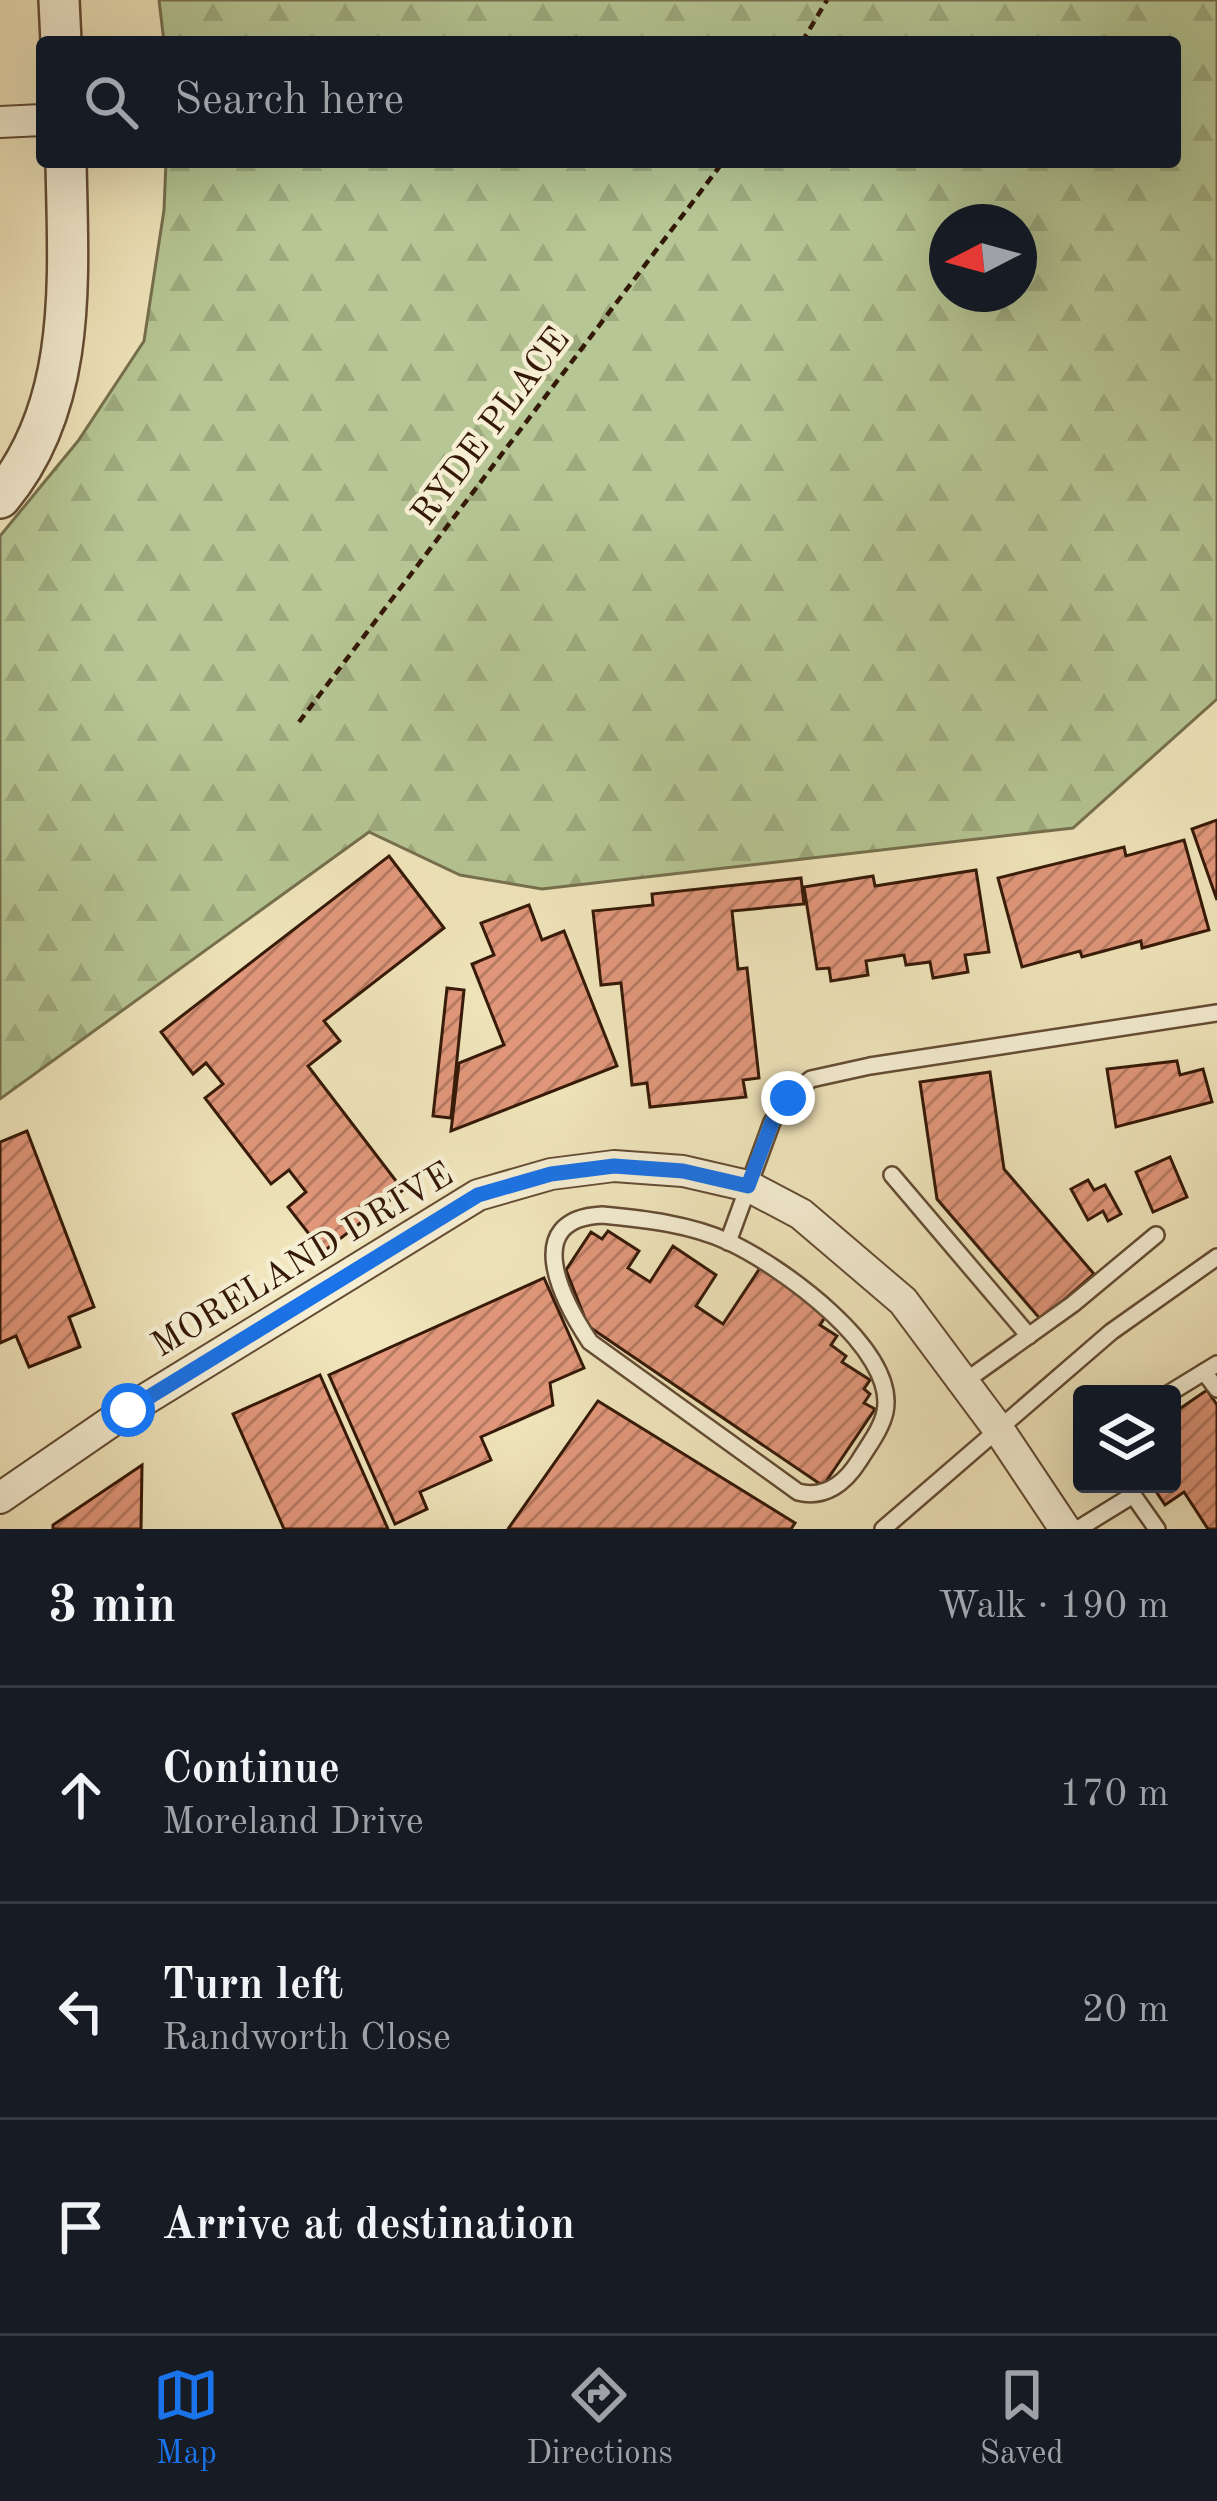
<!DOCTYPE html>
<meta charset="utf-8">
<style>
body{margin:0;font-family:"Old Standard TT",serif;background:#242831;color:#f1f3f6}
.controls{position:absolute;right:36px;bottom:36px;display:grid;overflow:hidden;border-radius:12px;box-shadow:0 12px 48px #0002}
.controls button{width:108px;height:108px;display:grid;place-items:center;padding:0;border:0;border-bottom:3px solid #363941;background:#171b24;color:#f1f3f6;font:60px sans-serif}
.compass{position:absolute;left:929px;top:204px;width:108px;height:108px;border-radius:50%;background:#171b24;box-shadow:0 12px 48px #0002;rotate:264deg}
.stop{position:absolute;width:36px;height:36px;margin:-27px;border:9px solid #1a73e8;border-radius:50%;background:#fff}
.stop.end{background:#1a73e8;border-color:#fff;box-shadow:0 3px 12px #0008}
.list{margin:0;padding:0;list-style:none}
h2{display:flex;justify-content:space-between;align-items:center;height:156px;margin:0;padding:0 48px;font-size:51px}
h2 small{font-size:39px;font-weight:400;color:#9ea1a6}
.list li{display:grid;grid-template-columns:78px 1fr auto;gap:36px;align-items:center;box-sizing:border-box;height:216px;padding:0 48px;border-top:3px solid #363941}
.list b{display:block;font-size:45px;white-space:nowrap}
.list p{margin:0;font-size:39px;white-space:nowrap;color:#9ea1a6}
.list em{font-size:39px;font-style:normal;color:#9ea1a6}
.icon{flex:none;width:66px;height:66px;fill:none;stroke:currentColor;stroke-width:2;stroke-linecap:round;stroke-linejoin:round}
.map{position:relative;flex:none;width:1217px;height:1529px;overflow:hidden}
.search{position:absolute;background:#171b24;box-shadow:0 12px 48px #0002;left:36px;right:36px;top:36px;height:132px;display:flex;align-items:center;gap:30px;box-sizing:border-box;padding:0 42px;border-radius:12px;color:#9ea1a6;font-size:45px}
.sheet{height:804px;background:#171b24}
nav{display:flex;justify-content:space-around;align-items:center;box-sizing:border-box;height:168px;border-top:3px solid #363941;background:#171b24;font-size:33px;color:#9ea1a6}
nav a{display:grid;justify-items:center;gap:6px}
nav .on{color:#1a73e8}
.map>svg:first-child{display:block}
.forest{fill:url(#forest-firs);stroke:#76704e;stroke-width:3;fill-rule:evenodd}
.building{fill:url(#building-hatch);stroke:#351907;stroke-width:3}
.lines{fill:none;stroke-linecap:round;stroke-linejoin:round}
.service-casing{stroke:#644c34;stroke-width:20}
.minor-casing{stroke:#644c34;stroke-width:34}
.tertiary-casing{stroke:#644c34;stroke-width:44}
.path{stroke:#351907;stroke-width:4.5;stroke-dasharray:9 6;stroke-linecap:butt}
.service{stroke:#f6efd4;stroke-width:15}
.minor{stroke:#f6efd4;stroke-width:30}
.tertiary{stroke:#f6efd4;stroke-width:39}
.route{stroke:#1a73e8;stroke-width:15}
.labels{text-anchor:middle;stroke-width:9;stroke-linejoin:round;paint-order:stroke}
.street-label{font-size:36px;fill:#351907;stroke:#f6efd4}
</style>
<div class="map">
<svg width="1217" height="1529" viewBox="0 0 1217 1529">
<defs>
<pattern id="forest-firs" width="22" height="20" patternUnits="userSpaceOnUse" patternTransform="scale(3)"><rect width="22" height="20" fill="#b6c694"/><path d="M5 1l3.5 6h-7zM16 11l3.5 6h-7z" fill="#9daa7e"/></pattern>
<pattern id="building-hatch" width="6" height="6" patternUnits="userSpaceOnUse" patternTransform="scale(3)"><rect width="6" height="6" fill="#e2987c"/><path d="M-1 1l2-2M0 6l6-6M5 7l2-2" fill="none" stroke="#b87b64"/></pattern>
</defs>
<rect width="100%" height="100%" fill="#f1e6bd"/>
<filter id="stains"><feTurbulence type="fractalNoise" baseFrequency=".00167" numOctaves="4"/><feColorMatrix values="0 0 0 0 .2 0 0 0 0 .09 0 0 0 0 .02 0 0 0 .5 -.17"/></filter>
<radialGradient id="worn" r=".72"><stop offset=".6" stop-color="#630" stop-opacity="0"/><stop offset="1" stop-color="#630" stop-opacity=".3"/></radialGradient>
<!-- forest -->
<path class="forest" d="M159 0H1217V699L1073 828 542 889 460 875 369 832 0 1099V536L78 441 144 341 164 210 166 162H1175V42H164ZM947 222H1019V294H947Z"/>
<!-- building -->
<g class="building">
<path d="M1217 820V900L1192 829Z"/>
<path d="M1184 840 1209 930 1142 948 1141 941 1082 957 1080 951 1022 967 998 878 1124 847 1126 856Z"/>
<path d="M389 856 444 928 324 1021 340 1041 308 1066 403 1190 323 1252 288 1207 306 1192 289 1170 271 1184 205 1098 223 1084 206 1063 193 1074 161 1032Z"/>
<path d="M976 870 989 952 965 955 968 972 933 978 930 962 906 965 904 955 866 961 868 975 831 981 829 968 817 969 804 887 873 876 875 886Z"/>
<path d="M801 878 804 904 732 911 738 969 747 968 759 1078 743 1080 746 1097 650 1107 647 1083 632 1085 621 983 601 985 593 911 653 905 652 894Z"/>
<path d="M529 905 542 940 564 931 617 1066 451 1131 459 1063 504 1045 472 964 494 955 481 923Z"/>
<path d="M447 988 464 990 451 1118 433 1116Z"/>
<path d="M1177 1061 1180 1075 1203 1069 1212 1102 1116 1127 1107 1069Z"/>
<path d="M990 1072 1004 1169 1094 1274 1041 1320 937 1199 920 1082Z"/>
<path d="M27 1131 94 1307 69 1317 80 1347 29 1367 16 1336 0 1343V1142Z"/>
<path d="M1170 1157 1187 1197 1153 1212 1136 1172Z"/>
<path d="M1088 1180 1094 1190 1105 1185 1121 1214 1108 1221 1103 1211 1088 1220 1071 1189Z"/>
<path d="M608 1231 639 1251 628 1268 650 1282 673 1246 716 1275 696 1306 723 1324 762 1265 830 1310 820 1325 837 1336 831 1345 846 1356 842 1362 870 1380 864 1389 870 1394 864 1403 875 1409 823 1486 588 1326 566 1270 591 1232 602 1239Z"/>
<path d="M544 1278 584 1368 550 1383 553 1405 481 1437 491 1460 420 1492 427 1509 395 1524 329 1375Z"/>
<path d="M320 1375 388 1529H284L233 1414Z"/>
<path d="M1207 1390 1217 1405V1529H1208L1184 1492 1165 1505 1151 1484H1172V1414Z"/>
<path d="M598 1401 795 1523 791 1529H508Z"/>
<path d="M142 1465 141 1529H53V1525Z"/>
</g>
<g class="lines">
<defs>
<g id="service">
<path d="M892 1175 1029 1336"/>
<path d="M602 1215C644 1219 690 1224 729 1242 779 1265 898 1349 885 1412 881 1430 868 1446 859 1461 845 1483 825 1499 798 1492L590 1342C562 1300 520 1219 602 1215Z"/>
<path d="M728 1242 772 1122 788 1098 811 1079 870 1066 1217 1013"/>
<path d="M1204 1372 1217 1389"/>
<path d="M964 1382 1073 1304 1156 1235"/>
<path d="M1168 1394 1217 1364"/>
<path d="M883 1529 1111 1332 1217 1257"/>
<path d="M1078 1529 1133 1495 1157 1529"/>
</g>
<g id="minor">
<path d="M0 122 42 120"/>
<path d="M0 1498 128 1410 478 1195 551 1174 614 1166 683 1171 748 1186 801 1214 903 1301 999 1430 1065 1529"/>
</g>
<g id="tertiary">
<path d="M59 0 61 42"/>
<path d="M0 498C79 404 68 276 66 162"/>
</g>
</defs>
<!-- service casing -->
<use href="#service" class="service-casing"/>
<!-- minor casing -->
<use href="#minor" class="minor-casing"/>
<!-- tertiary casing -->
<use href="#tertiary" class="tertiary-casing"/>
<!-- path -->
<g class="path">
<path d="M802 42 827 0"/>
<path d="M299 722 723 162"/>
</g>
<!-- service -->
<use href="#service" class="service"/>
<!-- minor -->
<use href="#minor" class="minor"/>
<!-- tertiary -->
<use href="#tertiary" class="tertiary"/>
</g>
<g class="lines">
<!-- route -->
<path class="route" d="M128 1410 478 1195 551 1174 614 1166 683 1171 748 1186 772 1122 788 1098"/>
</g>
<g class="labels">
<!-- street labels -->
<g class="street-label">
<text transform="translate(489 425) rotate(-53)" y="13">RYDE PLACE</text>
<text transform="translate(301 1258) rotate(-31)" y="13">MORELAND DRIVE</text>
</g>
</g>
<rect width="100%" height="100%" filter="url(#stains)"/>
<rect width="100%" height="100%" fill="url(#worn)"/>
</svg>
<div class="controls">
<button><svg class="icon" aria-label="layers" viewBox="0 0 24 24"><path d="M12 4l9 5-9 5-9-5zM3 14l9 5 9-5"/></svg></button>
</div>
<svg class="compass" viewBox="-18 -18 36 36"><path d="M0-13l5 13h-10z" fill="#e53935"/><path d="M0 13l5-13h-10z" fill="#9ea1a6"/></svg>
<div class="stop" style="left:128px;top:1410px"></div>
<div class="stop end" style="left:788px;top:1098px"></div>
<div class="search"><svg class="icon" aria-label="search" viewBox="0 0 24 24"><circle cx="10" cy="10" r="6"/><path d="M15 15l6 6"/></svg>Search here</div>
</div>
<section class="sheet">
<h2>3 min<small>Walk · 190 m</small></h2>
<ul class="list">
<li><svg class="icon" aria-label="ahead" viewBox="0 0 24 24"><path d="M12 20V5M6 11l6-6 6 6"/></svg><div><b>Continue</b><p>Moreland Drive</p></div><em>170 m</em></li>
<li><svg class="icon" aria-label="left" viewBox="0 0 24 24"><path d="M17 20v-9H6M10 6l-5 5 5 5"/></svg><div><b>Turn left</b><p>Randworth Close</p></div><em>20 m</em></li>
<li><svg class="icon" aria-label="arrive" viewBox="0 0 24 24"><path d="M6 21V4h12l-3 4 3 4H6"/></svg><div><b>Arrive at destination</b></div></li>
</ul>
</section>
<nav>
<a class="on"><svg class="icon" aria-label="map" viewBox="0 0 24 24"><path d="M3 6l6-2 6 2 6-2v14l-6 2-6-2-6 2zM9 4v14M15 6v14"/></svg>Map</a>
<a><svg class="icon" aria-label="directions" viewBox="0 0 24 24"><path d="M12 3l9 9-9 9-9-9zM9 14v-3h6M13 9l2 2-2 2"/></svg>Directions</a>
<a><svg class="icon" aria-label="saved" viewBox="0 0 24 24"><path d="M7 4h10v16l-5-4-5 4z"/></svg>Saved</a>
</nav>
